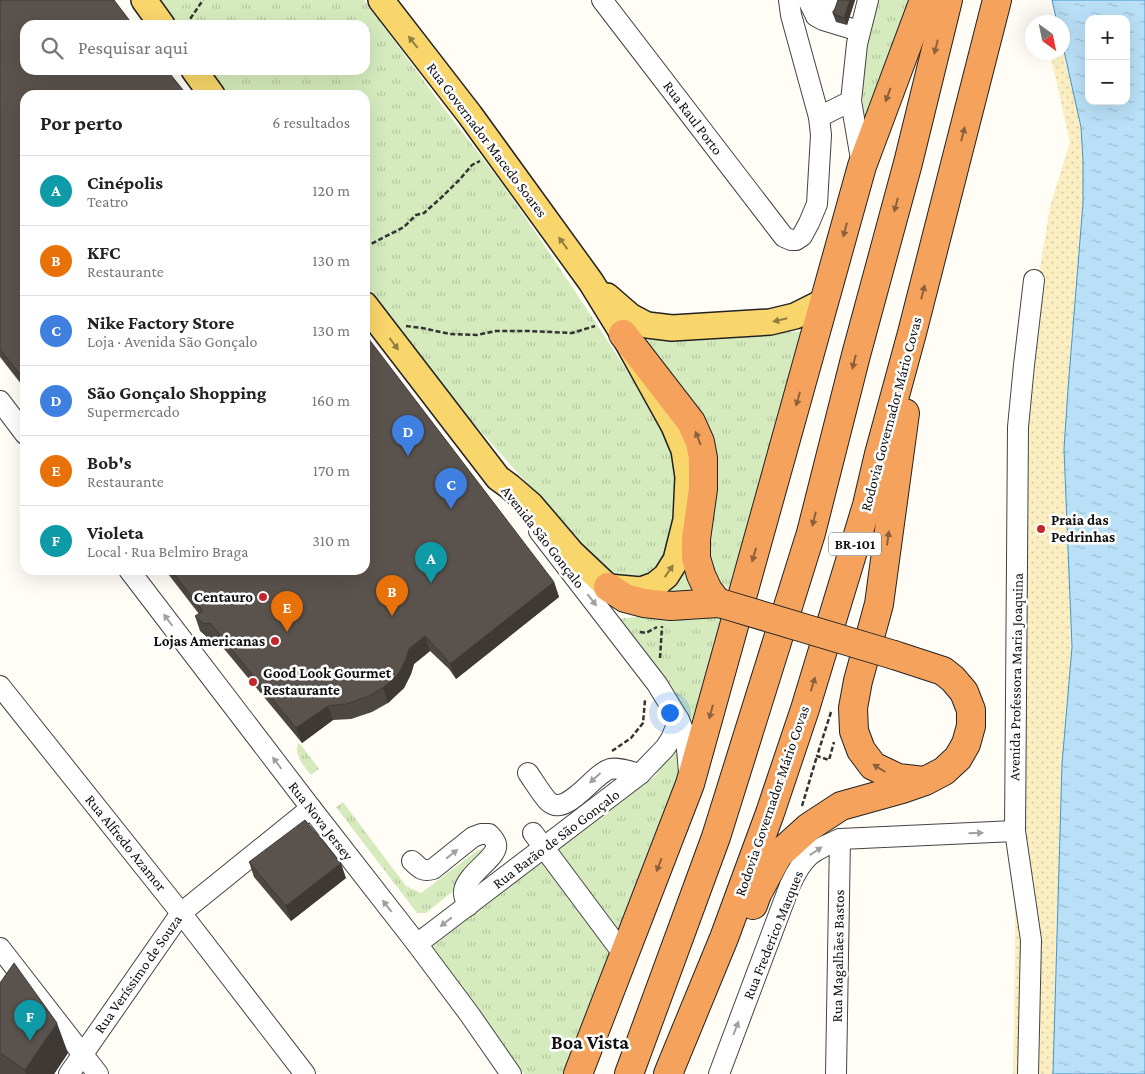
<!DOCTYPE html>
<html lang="pt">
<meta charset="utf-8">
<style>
body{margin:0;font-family:"Crimson Pro",serif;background:#f2f2f2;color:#222}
.controls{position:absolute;right:15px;top:15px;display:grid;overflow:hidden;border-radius:10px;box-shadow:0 5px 20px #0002}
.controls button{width:45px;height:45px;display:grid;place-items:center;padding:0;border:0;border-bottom:1px solid #e0e0e0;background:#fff;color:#222;font:25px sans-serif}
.compass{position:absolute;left:1025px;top:15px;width:45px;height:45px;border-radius:50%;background:#fff;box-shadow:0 5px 20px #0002;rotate:147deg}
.you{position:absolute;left:669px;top:712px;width:18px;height:18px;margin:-12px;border:4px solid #fff;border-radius:50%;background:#1a73e8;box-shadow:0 0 0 8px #1a73e833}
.badge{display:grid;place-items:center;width:32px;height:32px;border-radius:50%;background:#c4262e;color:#fff;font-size:16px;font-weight:700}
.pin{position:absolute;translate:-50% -41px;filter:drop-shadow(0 1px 2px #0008)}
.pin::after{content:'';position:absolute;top:26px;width:18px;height:15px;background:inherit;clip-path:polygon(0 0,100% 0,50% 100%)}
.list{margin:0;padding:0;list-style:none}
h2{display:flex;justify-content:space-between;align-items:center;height:65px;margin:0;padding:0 20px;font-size:21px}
h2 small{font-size:16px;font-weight:400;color:#767676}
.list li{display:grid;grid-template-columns:32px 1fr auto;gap:15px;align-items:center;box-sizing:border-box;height:70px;padding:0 20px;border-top:1px solid #e0e0e0}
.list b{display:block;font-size:19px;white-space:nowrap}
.list p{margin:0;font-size:16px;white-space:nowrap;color:#767676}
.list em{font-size:16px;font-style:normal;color:#767676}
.icon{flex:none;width:28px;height:28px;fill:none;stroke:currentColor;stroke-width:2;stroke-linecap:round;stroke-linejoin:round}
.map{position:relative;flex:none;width:1145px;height:1074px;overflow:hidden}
.search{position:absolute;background:#fff;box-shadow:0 5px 20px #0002;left:20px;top:20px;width:350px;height:55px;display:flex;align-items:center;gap:12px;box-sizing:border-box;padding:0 18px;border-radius:15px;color:#767676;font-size:19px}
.panel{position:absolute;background:#fff;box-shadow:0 5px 20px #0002;left:20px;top:90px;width:350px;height:485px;border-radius:15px}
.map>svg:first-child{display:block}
.grass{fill:url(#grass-tufts)}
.sand{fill:url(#sand-dots)}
.water{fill:url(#water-ripples);stroke:#3f96cf;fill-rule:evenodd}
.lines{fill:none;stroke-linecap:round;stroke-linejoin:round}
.minor-casing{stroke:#444;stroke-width:22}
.major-casing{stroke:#222;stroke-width:28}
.highway-casing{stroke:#222;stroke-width:30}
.path{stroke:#333;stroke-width:2.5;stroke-dasharray:5 2.5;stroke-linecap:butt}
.minor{stroke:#fff;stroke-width:20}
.major{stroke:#f9d66b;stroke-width:25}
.highway{stroke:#f5a25d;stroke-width:28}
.highway-bridge-casing{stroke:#222;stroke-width:30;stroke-linecap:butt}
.highway-bridge{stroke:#f5a25d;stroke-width:28}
.wall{fill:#4d4742}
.shaded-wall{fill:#3f3936}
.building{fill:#5a524d;stroke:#3f3936}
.oneway{fill:#917d42}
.oneway2{fill:#8e613b}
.oneway3{fill:#a0a0a0}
.poi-dot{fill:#c4262e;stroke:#fff;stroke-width:2}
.labels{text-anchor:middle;stroke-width:5;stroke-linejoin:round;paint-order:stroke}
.shield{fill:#fff;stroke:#585858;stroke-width:1}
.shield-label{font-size:14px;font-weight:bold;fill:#111}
.street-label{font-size:15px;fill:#111;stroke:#fff}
.poi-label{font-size:15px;font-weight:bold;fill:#111;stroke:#fff;text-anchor:start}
.district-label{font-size:20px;font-weight:bold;fill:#111;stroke:#fff}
</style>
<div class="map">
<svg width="1145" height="1074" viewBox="0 0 1145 1074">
<defs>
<pattern id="grass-tufts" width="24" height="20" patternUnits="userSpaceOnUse" patternTransform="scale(1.25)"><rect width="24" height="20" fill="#d5ebbd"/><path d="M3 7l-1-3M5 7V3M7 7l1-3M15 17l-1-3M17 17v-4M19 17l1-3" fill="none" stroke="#b6c8a1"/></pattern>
<pattern id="sand-dots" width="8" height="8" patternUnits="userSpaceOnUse" patternTransform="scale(1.25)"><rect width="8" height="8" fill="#fbeec1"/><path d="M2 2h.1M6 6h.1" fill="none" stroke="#d6cba5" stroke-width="1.8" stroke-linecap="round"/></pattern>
<pattern id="water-ripples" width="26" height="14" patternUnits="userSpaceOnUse" patternTransform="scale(1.25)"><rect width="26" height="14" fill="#b9e0f7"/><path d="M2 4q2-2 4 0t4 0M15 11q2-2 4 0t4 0" fill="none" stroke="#9ebfd3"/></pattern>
</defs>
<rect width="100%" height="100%" fill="#fffdf5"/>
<!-- grass -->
<g class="grass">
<path d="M154 0H364L443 107 503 185 555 261 621 361 665 436 676 463 675 509 662 568 651 579 614 584 569 539 533 490 443 389 365 284V95H225L206 70H365V25H173Z"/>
<path d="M873 0H911L864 139 861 56Z"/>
<path d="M807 331 737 591 729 589 717 579 707 557 713 449 632 341Z"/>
<path d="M686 563 707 596 656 593Z"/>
<path d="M674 612 729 614 694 742 618 619Z"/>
<path d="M678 741 682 782 568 1074H524L429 949 655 776Z"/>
<path d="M298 743 301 745 319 769 311 775C303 765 294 756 298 743Z"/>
<path d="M343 802 406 886 421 893 478 850 482 849 484 852 462 884 426 913H417L336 807Z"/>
</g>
<!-- sand -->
<path class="sand" d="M1063 46 1081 127 1083 160V203L1068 389 1064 449 1072 647 1062 764 1053 1074H1013L1015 948V419L1050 207 1070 142 1050 53 1062 52Z"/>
<!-- water -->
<path class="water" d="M1052 0H1145V1074H1053L1062 764 1072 647 1064 449 1068 389 1083 203V160L1081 127 1063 46 1062 22H1057ZM1089 19H1126V101H1089Z"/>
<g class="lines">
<defs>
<g id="minor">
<path d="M602 0 784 237 791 240H796L802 236 809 223 817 204 821 135 819 117 791 15 789 0"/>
<path d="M808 0 816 16 823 20 859 31"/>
<path d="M816 16 829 0"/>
<path d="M819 117 851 101"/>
<path d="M862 165 851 101 857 44 868 0"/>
<path d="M0 401 25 434"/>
<path d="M539 531 657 684 679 720 686 737 689 772"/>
<path d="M129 570 311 808 417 944 470 1015 511 1074"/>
<path d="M0 686 181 913 305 1074"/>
<path d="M528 773C533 780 544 798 549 802 567 817 593 774 610 769 619 767 631 772 640 774"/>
<path d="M533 833 624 955"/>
<path d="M412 861C420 868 422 872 433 869L473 837 481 834H489C492 837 495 840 496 844 500 856 466 874 464 891 463 896 466 901 468 906"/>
<path d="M417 944 640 774 665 748 671 739 679 720"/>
<path d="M0 948 98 1074"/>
<path d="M69 1074 181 913 311 808"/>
<path d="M719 1074 790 885C804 855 811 852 840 839L1015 831"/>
<path d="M836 1074 840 839"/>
<path d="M1028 1074 1031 940 1015 831 1018 427 1024 365 1034 280"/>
</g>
<g id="major">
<path d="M144 0 162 25"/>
<path d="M194 70 212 95"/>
<path d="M607 296 630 316 647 325 672 328 770 322 795 316 825 301"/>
<path d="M365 305 498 478 509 486 531 505 572 553 608 587 641 590 655 585 666 576 676 560 686 520 688 477 684 450 674 426 623 334 591 282 470 115 381 0"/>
</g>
<g id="highway">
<path d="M623 334 691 422 700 442 703 458V489L696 539V558L701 575 708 590 718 603"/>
<path d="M905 413 879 604 858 681 853 708 854 731 861 750 873 766 898 778 924 781"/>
<path d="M608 587 625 598 644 603 671 606 718 603 723 604"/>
<path d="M753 905 757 894 778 855 809 827 841 806 902 789 925 781 944 771 958 758 966 744 971 726V710L964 692 953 679 943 671 894 655"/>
<path d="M578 1074 690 784 862 166 924 0"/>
<path d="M629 1074 716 837 811 533 856 355 908 163 948 0"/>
<path d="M668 1074 724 938 770 813 805 709 867 505 879 454 912 333 997 0"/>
</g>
</defs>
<!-- minor casing -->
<use href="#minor" class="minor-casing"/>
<!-- major casing -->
<use href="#major" class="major-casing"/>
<!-- highway casing -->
<use href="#highway" class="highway-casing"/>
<!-- path -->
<g class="path">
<path d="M186 25 203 0"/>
<path d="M365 247 404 227 416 215 424 213 443 196 461 178 472 165 480 161"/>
<path d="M406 326 422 328 450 334 477 335 496 331H529L572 333 595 326"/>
<path d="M640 632 646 633 657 627"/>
<path d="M660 658 662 626"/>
<path d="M831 712 817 756 829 760 834 742"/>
<path d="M612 751 631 738 643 723 645 700"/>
<path d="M802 806 817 756"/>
</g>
<!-- minor -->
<use href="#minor" class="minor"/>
<!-- major -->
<use href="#major" class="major"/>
<!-- highway -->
<use href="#highway" class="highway"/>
<defs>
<path id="highway-bridge" d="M723 604 894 655"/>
</defs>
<!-- highway-bridge casing -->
<use href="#highway-bridge" class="highway-bridge-casing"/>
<!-- highway-bridge -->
<use href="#highway-bridge" class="highway-bridge"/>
</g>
<!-- wall -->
<g class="wall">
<path d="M0 0 25 95V389L0 357Z"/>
<path d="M838 0H855L847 25 836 22 833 14Z"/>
<path d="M165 570H365L554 582 559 597 456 679 449 669 430 651 414 664 411 674 404 688 388 703 372 712 351 719 333 720 302 743 215 638 209 639 200 631 195 616 199 614Z"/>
<path d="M249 862 346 878 291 921 254 877Z"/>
<path d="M0 983 68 1053 54 1074H0Z"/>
</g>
<!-- shaded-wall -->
<g class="shaded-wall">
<path d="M850 0H855L847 25 844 18Z"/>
<path d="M554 582 559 597 456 679 450 664Z"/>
<path d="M425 636 430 651 414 664 411 674 404 688 388 703 383 688 409 649Z"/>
<path d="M328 706 333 720 302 743 296 728Z"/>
<path d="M341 863 346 878 291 921 286 906Z"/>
<path d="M57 1023 68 1053 54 1074H26L25 1070Z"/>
</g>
<!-- building -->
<g class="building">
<path d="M0 0H114L133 25H25V70H167L187 95H25V381L0 349Z"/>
<path d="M838 0H850L844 18 833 14Z"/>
<path d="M365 334 554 582 450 664 443 655 425 636 409 649 406 659 399 673 383 688 367 697 346 704 328 706 296 728 210 623 204 624 195 616 203 611 171 570H365Z"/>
<path d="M305 820 341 863 286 906 249 862Z"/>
<path d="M14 963 57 1023 25 1070 0 1053V983Z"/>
</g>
<!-- one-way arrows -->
<defs><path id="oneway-solid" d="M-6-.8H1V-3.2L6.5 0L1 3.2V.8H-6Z" transform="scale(1.25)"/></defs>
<g class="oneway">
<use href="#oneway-solid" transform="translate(413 42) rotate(-128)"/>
<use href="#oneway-solid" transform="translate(563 243) rotate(-126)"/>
<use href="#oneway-solid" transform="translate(780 320) rotate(167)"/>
<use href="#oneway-solid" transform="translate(394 344) rotate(53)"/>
<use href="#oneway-solid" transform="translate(669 571) rotate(-55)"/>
</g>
<g class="oneway2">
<use href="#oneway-solid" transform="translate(936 47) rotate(104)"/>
<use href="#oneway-solid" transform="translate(888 95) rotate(110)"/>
<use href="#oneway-solid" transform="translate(963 134) rotate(-76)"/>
<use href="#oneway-solid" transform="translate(896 205) rotate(105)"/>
<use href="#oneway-solid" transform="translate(845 230) rotate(105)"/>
<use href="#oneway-solid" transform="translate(923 292) rotate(-76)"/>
<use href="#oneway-solid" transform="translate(854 362) rotate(104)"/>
<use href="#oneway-solid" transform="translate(798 399) rotate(106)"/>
<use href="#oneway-solid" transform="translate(698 438) rotate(-111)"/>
<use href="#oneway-solid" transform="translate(814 519) rotate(104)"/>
<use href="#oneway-solid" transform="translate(888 538) rotate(-82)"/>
<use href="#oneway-solid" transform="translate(754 555) rotate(106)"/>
<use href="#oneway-solid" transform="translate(813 684) rotate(-73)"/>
<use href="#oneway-solid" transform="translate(711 712) rotate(105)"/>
<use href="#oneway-solid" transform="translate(879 768) rotate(-148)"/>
<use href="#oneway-solid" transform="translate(659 865) rotate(111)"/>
</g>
<g class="oneway3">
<use href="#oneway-solid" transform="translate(592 600) rotate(52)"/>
<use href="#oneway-solid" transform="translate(168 620) rotate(-127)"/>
<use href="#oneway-solid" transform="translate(277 763) rotate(-127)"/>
<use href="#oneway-solid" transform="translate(595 778) rotate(138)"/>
<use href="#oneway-solid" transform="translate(976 833) rotate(-2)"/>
<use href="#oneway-solid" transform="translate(816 851) rotate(-33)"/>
<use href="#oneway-solid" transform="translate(452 854) rotate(-38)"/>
<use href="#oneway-solid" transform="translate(387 906) rotate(-128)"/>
<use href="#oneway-solid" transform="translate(446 922) rotate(142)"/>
<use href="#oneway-solid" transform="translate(736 1028) rotate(-69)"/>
</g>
<!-- markers -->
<g class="poi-dot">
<circle cx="1041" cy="529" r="5"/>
<circle cx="263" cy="597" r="5"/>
<circle cx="275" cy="641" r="5"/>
<circle cx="253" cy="682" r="5"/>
</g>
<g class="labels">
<!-- shield labels -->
<rect class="shield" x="829" y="532.5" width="52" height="23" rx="4"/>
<g class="shield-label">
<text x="855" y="549">BR-101</text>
</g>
<!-- street labels -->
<g class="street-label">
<text transform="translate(693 118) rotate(53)" y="5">Rua Raul Porto</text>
<text transform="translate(487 140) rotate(53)" y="5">Rua Governador Macedo Soares</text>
<text transform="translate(891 414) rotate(-75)" y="5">Rodovia Governador Mário Covas</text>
<text transform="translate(543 537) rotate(52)" y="5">Avenida São Gonçalo</text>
<text transform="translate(1016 677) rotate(-89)" y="5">Avenida Professora Maria Joaquina</text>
<text transform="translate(772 801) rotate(-71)" y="5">Rodovia Governador Mário Covas</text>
<text transform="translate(321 821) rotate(52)" y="5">Rua Nova Jersey</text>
<text transform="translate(556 839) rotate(-37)" y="5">Rua Barão de São Gonçalo</text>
<text transform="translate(126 843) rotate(51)" y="5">Rua Alfredo Azamor</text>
<text transform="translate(773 935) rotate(-68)" y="5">Rua Frederico Marques</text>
<text transform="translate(838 956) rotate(-89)" y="5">Rua Magalhães Bastos</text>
<text transform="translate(138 974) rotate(-55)" y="5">Rua Veríssimo de Souza</text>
</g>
<!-- poi labels -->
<g class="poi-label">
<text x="1051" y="525">Praia das<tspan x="1051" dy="17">Pedrinhas</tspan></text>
<text x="253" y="602" text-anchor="end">Centauro</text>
<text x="265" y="646" text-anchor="end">Lojas Americanas</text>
<text x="263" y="678">Good Look Gourmet<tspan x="263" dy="17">Restaurante</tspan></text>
</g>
<!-- district labels -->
<g class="district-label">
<text x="590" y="1049">Boa Vista</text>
</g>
</g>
</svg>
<div class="controls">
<button>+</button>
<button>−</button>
</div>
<svg class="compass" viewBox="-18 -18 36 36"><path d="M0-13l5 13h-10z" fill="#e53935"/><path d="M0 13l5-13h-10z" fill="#767676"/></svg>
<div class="you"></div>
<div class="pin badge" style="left:431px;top:583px;background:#0f9aa8">A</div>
<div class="pin badge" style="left:392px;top:616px;background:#e8710a">B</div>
<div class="pin badge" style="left:451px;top:509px;background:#3f7fe0">C</div>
<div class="pin badge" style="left:408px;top:456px;background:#3f7fe0">D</div>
<div class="pin badge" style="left:287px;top:632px;background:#e8710a">E</div>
<div class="pin badge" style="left:30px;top:1041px;background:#0f9aa8">F</div>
<div class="search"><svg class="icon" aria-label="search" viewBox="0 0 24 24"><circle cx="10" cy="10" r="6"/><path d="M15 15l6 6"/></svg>Pesquisar aqui</div>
<section class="panel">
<h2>Por perto<small>6 resultados</small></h2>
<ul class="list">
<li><span class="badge" style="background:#0f9aa8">A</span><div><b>Cinépolis</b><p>Teatro</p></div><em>120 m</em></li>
<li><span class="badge" style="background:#e8710a">B</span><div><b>KFC</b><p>Restaurante</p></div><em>130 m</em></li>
<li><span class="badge" style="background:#3f7fe0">C</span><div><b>Nike Factory Store</b><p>Loja · Avenida São Gonçalo</p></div><em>130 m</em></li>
<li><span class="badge" style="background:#3f7fe0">D</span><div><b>São Gonçalo Shopping</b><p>Supermercado</p></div><em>160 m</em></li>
<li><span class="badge" style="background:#e8710a">E</span><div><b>Bob's</b><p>Restaurante</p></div><em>170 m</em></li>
<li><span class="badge" style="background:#0f9aa8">F</span><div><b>Violeta</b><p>Local · Rua Belmiro Braga</p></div><em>310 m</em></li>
</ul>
</section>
</div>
